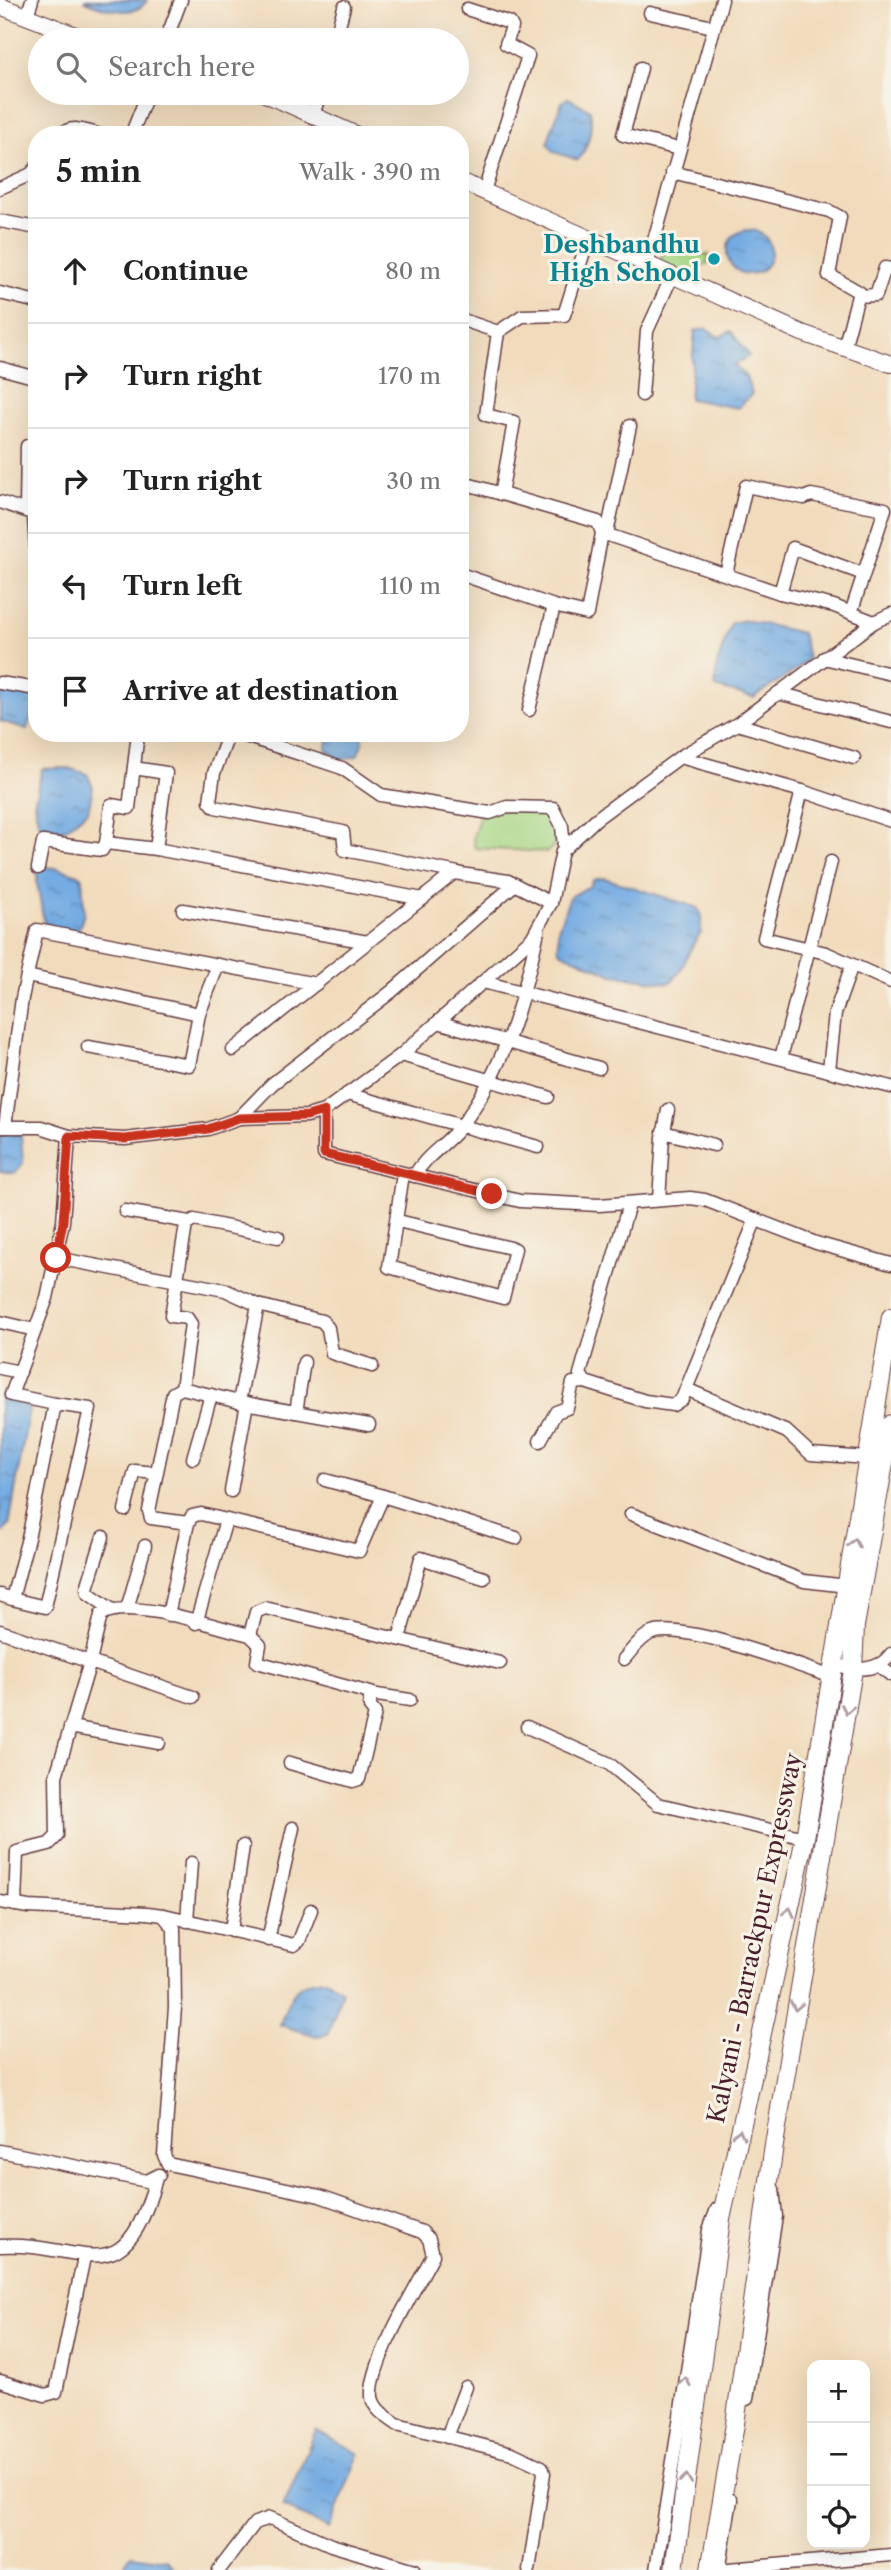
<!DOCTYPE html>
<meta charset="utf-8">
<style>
body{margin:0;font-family:"Libre Caslon Text",serif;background:#f6f6f6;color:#222}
.controls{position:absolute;right:21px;bottom:21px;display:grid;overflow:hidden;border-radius:14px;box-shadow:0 7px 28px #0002}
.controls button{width:63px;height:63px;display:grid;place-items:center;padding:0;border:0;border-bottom:2px solid #e0e0e0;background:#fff;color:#222;font:35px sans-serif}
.stop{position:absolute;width:21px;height:21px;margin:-16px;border:5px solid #c8321e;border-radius:50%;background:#fff}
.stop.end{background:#c8321e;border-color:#fff;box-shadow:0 2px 7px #0008}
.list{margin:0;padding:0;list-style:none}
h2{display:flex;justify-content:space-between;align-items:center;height:91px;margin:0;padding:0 28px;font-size:30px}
h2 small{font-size:23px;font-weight:400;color:#767676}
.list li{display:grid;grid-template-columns:46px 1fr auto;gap:21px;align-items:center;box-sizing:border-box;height:105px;padding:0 28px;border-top:2px solid #e0e0e0}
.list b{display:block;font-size:26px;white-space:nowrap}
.list em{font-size:23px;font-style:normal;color:#767676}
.icon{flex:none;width:38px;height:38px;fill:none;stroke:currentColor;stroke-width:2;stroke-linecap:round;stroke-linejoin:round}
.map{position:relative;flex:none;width:891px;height:2570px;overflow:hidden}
.search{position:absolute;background:#fff;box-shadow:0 7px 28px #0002;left:28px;top:28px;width:441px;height:77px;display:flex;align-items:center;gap:18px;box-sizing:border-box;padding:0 24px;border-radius:38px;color:#767676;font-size:26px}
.panel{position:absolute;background:#fff;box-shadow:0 7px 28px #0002;left:28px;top:126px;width:441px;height:616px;border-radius:28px}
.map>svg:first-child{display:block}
.green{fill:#a6d583;stroke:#787a57;stroke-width:2}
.water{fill:url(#water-ripples);stroke:#5e6586;stroke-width:2}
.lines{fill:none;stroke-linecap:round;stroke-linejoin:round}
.minor-casing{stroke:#633b41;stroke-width:15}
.major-casing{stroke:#633b41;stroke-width:18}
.highway-casing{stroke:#633b41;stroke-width:20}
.minor{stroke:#fff;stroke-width:12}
.major{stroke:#fff;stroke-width:16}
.highway{stroke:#fff;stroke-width:18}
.oneway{stroke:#ae9aa0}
.route{stroke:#c8321e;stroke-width:9}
.culture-dot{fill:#0f9aa8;stroke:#f7f3e8;stroke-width:2.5}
.labels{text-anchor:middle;stroke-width:6;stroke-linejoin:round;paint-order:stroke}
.culture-label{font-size:24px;font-weight:bold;fill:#0d838f;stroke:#f7f3e8;text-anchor:end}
.street-label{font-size:24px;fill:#4a1f2b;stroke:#f7f3e8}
</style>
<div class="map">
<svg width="891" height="2570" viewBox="0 0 891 2570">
<defs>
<pattern id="water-ripples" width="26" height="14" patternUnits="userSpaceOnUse" patternTransform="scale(1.75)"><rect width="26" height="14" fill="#73abe2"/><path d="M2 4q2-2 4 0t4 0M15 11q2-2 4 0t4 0" fill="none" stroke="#608bb7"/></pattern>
</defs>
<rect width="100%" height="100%" fill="#f7f3e8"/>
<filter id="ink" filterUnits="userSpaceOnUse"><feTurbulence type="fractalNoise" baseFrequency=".0143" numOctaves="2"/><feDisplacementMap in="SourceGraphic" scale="14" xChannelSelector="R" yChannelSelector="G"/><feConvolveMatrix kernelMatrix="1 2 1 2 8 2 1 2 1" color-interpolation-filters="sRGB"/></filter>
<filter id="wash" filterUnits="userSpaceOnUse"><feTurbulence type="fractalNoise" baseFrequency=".00686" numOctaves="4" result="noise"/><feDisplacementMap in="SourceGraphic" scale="28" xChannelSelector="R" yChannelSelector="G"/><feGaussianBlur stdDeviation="1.57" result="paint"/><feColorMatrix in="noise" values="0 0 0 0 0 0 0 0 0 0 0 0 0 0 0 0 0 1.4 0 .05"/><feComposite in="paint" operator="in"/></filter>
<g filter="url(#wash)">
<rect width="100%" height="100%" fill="#f1dbbc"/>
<!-- green -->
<g class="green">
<path d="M665 245 709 255 707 265H702L698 281 659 267Z"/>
<path d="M508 809 550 813 556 828 554 846 547 852 475 848 473 838 480 814Z"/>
</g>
<!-- water -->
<g class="water">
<path d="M84 0H147C137 20 99 8 84 0Z"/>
<path d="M568 98 590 110C593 126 589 147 578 160L554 152 548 144C550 128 558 117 562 102Z"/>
<circle cx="749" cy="252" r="22"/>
<path d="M706 328 719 337 731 331 749 356 734 365 746 377 752 394 738 408 689 399 695 331Z"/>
<path d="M745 620 802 633 808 658C793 676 772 683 754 698L715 687 717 664 731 623Z"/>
<path d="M0 687 31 689 37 698 27 729 0 721Z"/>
<path d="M330 733H359L363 741 357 756 341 760 326 749Z"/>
<path d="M68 768 87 774 93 787 88 811 64 830 39 825 34 804 42 769Z"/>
<path d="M41 867 57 868 82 876 84 913 78 932 54 929 52 925 44 923 37 883 38 868Z"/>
<path d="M604 878 696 907 701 913V933C687 948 686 971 669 983L613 975 559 951 558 929 570 897 590 886 593 880Z"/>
<path d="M0 1132 21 1135 23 1163 15 1173 0 1171Z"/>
<path d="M0 1395 22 1402 29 1409 9 1526 0 1535Z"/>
<path d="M326 1979 342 1991 328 2034 317 2036 280 2025C290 1996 293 1981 326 1979Z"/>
<path d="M316 2430 359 2454 329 2529 283 2507Z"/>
<path d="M131 2555 167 2560 175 2570H121Z"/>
</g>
</g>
<g filter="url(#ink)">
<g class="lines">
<defs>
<g id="minor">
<path d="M467 9 510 23 512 27 506 44 528 56 484 191"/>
<path d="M650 13 713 27"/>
<path d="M27 16 32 0"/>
<path d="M166 40 181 0"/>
<path d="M335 40 344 7"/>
<path d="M641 68 623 135 679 149"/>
<path d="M313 116 320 93"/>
<path d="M61 135C71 124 87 131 100 135"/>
<path d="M131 135 148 93"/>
<path d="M672 172 829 211 840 217 829 275 859 292 844 348"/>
<path d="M0 188 31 174 37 167"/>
<path d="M0 221 37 228"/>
<path d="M647 265 722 0"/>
<path d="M0 293 37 302"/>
<path d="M858 296 876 295 885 268 891 269"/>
<path d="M460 319 498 332 486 415 514 422 501 494"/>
<path d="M498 332 522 316 564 315 588 239"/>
<path d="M0 368 37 378"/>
<path d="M642 395 647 331 672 276"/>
<path d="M460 482 598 522 602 533"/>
<path d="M0 502 29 512"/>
<path d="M26 508 27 446 37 448"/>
<path d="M34 518 37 565"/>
<path d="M607 533 630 426"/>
<path d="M460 574 554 606"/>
<path d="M726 574 746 486 804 498 811 495 885 509 851 613"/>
<path d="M780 593 793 548 863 574"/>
<path d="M824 658 891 674"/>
<path d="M0 683 37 689"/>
<path d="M778 693 891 722"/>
<path d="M529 710 554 606 587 614 602 533 780 593 834 606 874 622"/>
<path d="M737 724 854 758"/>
<path d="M229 733 214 773 210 801 215 807 343 832 345 850 458 873"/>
<path d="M236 733 342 768 381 795 490 813 507 807 553 808 562 826 564 847"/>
<path d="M680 757 802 791 891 821"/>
<path d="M134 768 166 773 156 849"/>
<path d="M802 791 764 938 826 953 891 982"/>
<path d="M106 843 156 849 423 899"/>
<path d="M38 868 43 842 102 850 106 843 111 805 129 808 138 733"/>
<path d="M183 910 368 942"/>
<path d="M27 976 199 1014"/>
<path d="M483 982 891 1087"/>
<path d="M438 1022 599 1068"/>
<path d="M88 1047 189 1065 199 1014 218 965"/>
<path d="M233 1050 454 873 508 881 551 903"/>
<path d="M401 1055 548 1097"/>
<path d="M781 1058 831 862"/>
<path d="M829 1070 835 1013 852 965"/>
<path d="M347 1094 538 1147"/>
<path d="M324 1111 401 1055 532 938 551 903 562 851 596 819 680 757 737 724 874 622 891 614"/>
<path d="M239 1118 272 1084 391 992 515 884"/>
<path d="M0 1127H41L69 1136 125 1139 208 1129 239 1118 307 1116 324 1111V1154L520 1201 599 1205 690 1198 705 1200 816 1243 891 1264"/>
<path d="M5 1127 22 998 37 930 316 984"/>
<path d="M663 1132 714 1145"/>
<path d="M414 1176C426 1155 447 1144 462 1125 505 1067 523 1001 538 931"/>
<path d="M659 1200 663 1137 668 1110"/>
<path d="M629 1204 580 1374 585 1382 645 1401 673 1405 682 1399 686 1389"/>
<path d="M125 1211 189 1222"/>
<path d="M756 1219 686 1389 787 1432 811 1454 868 1458"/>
<path d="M398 1221 515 1249 503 1298 389 1267 403 1174"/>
<path d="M56 1258 225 1290 258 1305 322 1321 328 1328 332 1353 372 1366"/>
<path d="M258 1305 239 1402 182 1388 191 1324 187 1318 171 1316 186 1225 194 1220 278 1237"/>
<path d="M0 1322 35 1330"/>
<path d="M0 1368 20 1372"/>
<path d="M182 1388 173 1393 149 1511 151 1518 188 1523 192 1516 201 1514 359 1551 383 1496 516 1538"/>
<path d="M239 1402 369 1425"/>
<path d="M296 1412 304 1362"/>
<path d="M540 1441 556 1412 567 1408 573 1383 585 1382"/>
<path d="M193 1458 211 1395"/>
<path d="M325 1480 383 1496"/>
<path d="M231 1491 247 1403"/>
<path d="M125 1510 135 1471 156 1473"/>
<path d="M631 1514 804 1581 847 1586"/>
<path d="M103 1537 87 1588 88 1593 111 1609"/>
<path d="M0 1595 12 1599 29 1534 55 1404 11 1395 47 1298 63 1222 69 1136"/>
<path d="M12 1599 45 1607 90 1409 55 1404"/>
<path d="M127 1609 145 1546"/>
<path d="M168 1615 188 1523"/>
<path d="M196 1623 226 1520"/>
<path d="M0 1631 90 1662 101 1615C128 1596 218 1628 250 1635L260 1645 257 1662 377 1695 410 1700"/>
<path d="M250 1635 256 1612 265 1608 500 1663"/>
<path d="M399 1639 421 1558 484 1578"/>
<path d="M624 1659C632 1650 641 1637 652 1633 684 1622 797 1665 832 1677"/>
<path d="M834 1664C853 1670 878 1673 891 1654"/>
<path d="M878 1665 891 1675"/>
<path d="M70 1727 159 1743"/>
<path d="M527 1727 608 1763 658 1804 805 1838"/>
<path d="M290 1763 353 1781 359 1779 375 1713 370 1707V1693"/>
<path d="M0 1902 28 1907 147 1913 163 1915 174 1928 175 2007 164 2155 168 2164 320 2196 422 2232 429 2239 433 2255C417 2286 369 2364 372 2397 374 2410 387 2417 397 2424L512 2453 542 2467 544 2473 529 2570"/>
<path d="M15 1905 17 1852 49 1844 57 1836 56 1776 90 1662 193 1697"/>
<path d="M164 1915 294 1945 299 1941 311 1910"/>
<path d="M187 1921 191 1863"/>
<path d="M231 1931 243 1846"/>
<path d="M268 1940 293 1828"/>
<path d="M0 2151 147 2181 159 2175"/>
<path d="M0 2246C83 2241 124 2299 156 2178"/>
<path d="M0 2381 45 2395 56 2392 84 2257"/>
<path d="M747 2399 776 2216 773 2189"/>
<path d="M447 2437 466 2387"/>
<path d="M219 2570 255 2523 270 2518 331 2545 415 2570"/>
<path d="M656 2570 709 2230 717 2209"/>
<path d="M718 2570 891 2555"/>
<path d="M719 2570 731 2500"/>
</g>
<g id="major">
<path d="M0 6 88 40"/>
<path d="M263 93 357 135"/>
<path d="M460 181 802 333 891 364"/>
</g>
<g id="highway">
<path d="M674 2570 721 2219 805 1838 891 1317"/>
<path d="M710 2570 735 2424 774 2145 853 1670 855 1626 891 1424"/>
</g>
</defs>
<!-- minor casing -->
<use href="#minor" class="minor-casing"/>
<!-- major casing -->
<use href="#major" class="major-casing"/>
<!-- highway casing -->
<use href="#highway" class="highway-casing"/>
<!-- minor -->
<use href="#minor" class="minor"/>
<!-- major -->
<use href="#major" class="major"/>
<!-- highway -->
<use href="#highway" class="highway"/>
</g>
<!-- one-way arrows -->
<defs><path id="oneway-chevron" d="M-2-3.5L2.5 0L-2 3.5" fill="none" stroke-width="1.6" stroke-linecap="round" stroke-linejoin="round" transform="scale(1.75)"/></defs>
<g class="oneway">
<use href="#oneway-chevron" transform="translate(854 1543) rotate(-81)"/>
<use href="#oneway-chevron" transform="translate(847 1709) rotate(100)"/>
<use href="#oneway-chevron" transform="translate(789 1912) rotate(-77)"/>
<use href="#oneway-chevron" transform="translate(796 2006) rotate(100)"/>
<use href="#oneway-chevron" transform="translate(739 2134) rotate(-77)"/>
<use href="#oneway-chevron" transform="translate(685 2382) rotate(-81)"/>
<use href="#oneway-chevron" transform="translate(686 2479) rotate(-82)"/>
</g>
</g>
<g class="lines" filter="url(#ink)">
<!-- route -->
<path class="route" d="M56 1258 63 1222 69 1136 125 1139 208 1129 239 1118 307 1116 324 1111V1154L492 1194"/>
</g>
<!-- markers -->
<circle class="culture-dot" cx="714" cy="259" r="7"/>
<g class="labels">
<!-- culture labels -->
<g class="culture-label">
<text x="700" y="253">Deshbandhu<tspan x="700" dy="28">High School</tspan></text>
</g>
<!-- street labels -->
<g class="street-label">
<text transform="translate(755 1938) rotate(-78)" y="8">Kalyani - Barrackpur Expressway</text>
</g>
</g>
</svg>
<div class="controls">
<button>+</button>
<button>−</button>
<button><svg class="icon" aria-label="locate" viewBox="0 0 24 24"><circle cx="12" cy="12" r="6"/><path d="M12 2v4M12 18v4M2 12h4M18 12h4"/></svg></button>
</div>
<div class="stop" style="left:56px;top:1258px"></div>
<div class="stop end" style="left:492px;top:1194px"></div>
<div class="search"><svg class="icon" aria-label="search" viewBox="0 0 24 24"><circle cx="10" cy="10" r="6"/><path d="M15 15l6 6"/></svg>Search here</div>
<section class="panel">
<h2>5 min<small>Walk · 390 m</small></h2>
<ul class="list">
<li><svg class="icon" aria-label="ahead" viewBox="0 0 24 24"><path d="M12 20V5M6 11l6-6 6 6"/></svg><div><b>Continue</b></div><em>80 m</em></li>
<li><svg class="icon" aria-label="right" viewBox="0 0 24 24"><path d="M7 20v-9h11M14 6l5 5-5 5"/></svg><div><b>Turn right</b></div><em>170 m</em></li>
<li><svg class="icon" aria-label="right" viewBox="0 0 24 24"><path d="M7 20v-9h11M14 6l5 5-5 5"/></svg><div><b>Turn right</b></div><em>30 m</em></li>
<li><svg class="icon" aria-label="left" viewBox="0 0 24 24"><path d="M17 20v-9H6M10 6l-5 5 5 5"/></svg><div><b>Turn left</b></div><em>110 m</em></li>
<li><svg class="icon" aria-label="arrive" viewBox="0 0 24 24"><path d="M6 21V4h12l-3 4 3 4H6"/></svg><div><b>Arrive at destination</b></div></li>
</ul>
</section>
</div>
